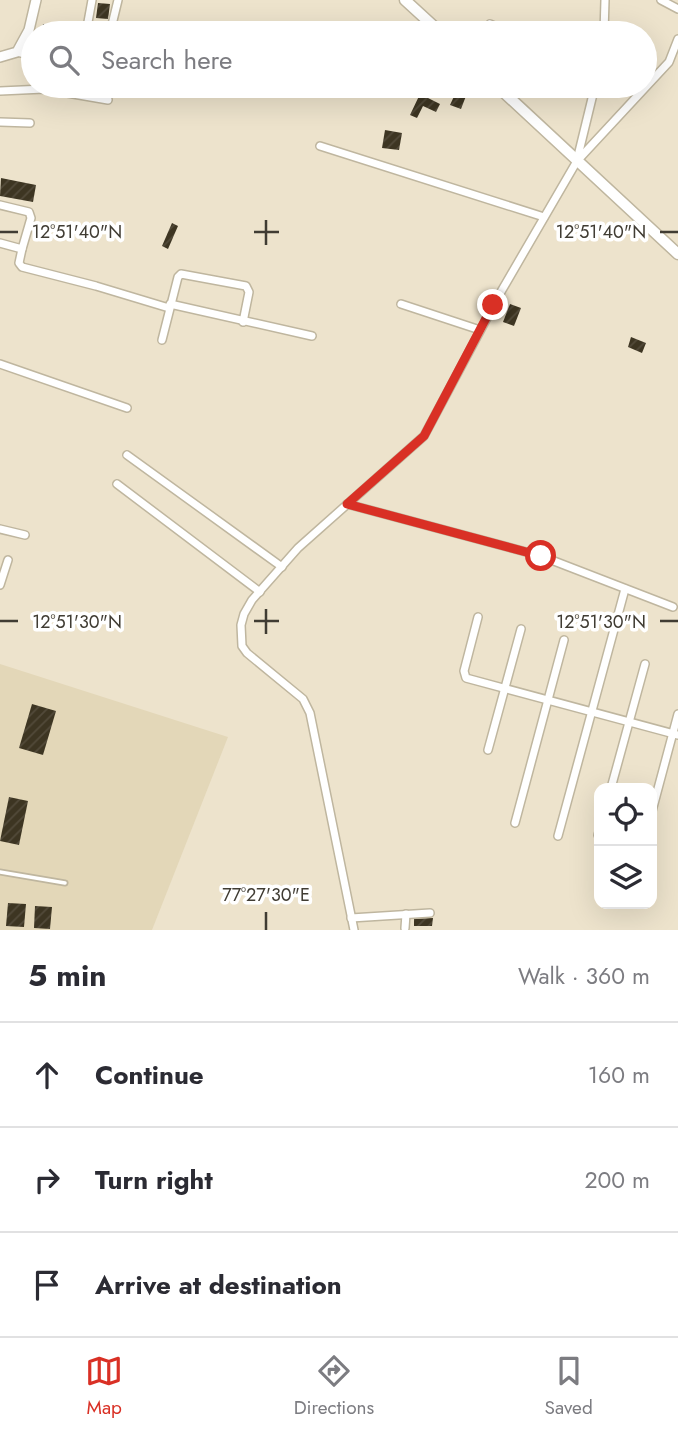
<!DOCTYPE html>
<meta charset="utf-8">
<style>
body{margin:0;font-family:Jost,sans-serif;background:#f7f7f7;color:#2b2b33}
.controls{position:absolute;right:21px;bottom:21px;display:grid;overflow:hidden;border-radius:14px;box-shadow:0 7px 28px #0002}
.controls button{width:63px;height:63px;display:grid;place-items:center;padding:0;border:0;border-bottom:2px solid #e1e1e2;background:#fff;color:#2b2b33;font:35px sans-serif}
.stop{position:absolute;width:21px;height:21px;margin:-16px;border:5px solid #d93025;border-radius:50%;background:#fff}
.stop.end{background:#d93025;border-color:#fff;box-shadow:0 2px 7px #0008}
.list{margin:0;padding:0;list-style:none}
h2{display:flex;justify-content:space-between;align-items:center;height:91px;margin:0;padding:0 28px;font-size:30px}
h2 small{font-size:23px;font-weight:400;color:#7c7c81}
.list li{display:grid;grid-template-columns:46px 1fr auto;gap:21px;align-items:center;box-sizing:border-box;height:105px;padding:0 28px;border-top:2px solid #e1e1e2}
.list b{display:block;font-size:26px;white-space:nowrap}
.list em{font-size:23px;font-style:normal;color:#7c7c81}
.icon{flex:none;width:38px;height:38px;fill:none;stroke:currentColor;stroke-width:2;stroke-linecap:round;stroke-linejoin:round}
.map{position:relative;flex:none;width:678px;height:930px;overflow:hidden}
.search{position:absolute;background:#fff;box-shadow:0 7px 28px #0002;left:21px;right:21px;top:21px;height:77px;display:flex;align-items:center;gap:18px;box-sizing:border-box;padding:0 24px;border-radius:38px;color:#7c7c81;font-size:26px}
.sheet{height:406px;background:#fff}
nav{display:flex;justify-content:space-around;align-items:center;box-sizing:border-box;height:98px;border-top:2px solid #e1e1e2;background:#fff;font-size:19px;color:#7c7c81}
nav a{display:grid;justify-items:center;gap:4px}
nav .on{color:#d93025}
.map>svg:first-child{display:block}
.built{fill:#e3d7b8}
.building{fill:url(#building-hatch)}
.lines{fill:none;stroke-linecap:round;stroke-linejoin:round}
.service-casing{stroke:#bfb69f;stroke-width:7}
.minor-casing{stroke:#bfb69f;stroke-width:10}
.tertiary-casing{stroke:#bfb69f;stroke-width:12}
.secondary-casing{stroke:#bfb69f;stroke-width:13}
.service{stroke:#fff;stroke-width:3.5}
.minor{stroke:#fff;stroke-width:7}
.tertiary{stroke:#fff;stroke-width:9}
.secondary{stroke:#fff;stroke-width:10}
.route{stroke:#d93025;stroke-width:9}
.ticks{fill:none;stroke:#403c33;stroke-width:2.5}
.ticks-label{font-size:18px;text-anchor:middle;fill:#403c33;stroke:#fff;stroke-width:7;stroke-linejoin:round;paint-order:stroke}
</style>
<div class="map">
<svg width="678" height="930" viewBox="0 0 678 930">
<defs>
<pattern id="building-hatch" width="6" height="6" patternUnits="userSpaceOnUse" patternTransform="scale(1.75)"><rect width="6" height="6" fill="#3d3522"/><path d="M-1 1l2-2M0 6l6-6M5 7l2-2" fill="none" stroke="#524a3a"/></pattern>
</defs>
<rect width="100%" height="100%" fill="#ede3cc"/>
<!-- built -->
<path class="built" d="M0 664 228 737 152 930H0Z"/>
<!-- building -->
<g class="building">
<path d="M98 3 110 4 108 19 96 18Z"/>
<path d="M43 24 65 27 64 33H42Z"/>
<path d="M456 92 466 96 461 109 450 105Z"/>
<path d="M420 94 440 104 436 112 423 106 417 118 410 115Z"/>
<path d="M385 130 402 133 399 150 382 148Z"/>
<path d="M1 178 36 185 33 202 0 196Z"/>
<path d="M172 223 178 226 168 249 162 246Z"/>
<path d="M510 304 521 308 514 326 503 322Z"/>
<path d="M631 337 646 343 642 353 628 347Z"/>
<path d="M32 704 56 711 43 755 19 748Z"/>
<path d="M9 797 28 801 19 845 0 841Z"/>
<path d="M8 903 26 904 24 927 6 926Z"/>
<path d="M35 906 52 907 50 929 34 928Z"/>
<path d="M433 918 432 926H414V919Z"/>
</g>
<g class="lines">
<defs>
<path id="service" d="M0 872 65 883"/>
<g id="minor">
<path d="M661 0 678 9"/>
<path d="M490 24 510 33"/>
<path d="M291 28 303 33"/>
<path d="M86 33 92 0"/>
<path d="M110 33 118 0"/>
<path d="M604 33 605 0"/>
<path d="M17 52 33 56"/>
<path d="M432 86H439"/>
<path d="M0 91 44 89 108 100"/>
<path d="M0 122 30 123"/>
<path d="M320 146 544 217"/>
<path d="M577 160 595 86"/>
<path d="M0 205 29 212 31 218 22 249 0 243"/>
<path d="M22 249 19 263 22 267 96 286 169 308"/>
<path d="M170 304 312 336"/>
<path d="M401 304 480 330"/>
<path d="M162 340 178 277 181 274 246 286 249 292 243 322"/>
<path d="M0 364 127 408"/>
<path d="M127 455 282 567"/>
<path d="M117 484 260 592"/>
<path d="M347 504 541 556 673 607"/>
<path d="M0 529 25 535"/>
<path d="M0 585 8 560"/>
<path d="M478 617 464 671 466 678 678 735"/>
<path d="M488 750 521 629"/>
<path d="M611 788 645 664"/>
<path d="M652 811 678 714"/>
<path d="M515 823 564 640"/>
<path d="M598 835 599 832"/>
<path d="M558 836 625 589"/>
<path d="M351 918 430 913"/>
<path d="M405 928 406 914"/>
<path d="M354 930 310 713 303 699 247 653 242 646 241 625 244 614 252 600 298 548 424 436 502 290 577 161 669 62 678 39"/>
</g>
<path id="tertiary" d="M0 57 17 52 29 30 36 0"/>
<g id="secondary">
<path d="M405 0 441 33"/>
<path d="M497 86 678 254"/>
</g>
</defs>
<!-- service casing -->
<use href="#service" class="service-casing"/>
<!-- minor casing -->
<use href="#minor" class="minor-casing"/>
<!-- tertiary casing -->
<use href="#tertiary" class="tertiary-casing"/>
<!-- secondary casing -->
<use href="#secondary" class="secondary-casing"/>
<!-- service -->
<use href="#service" class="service"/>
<!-- minor -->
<use href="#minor" class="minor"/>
<!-- tertiary -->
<use href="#tertiary" class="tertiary"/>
<!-- secondary -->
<use href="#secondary" class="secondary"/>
</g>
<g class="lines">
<!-- route -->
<path class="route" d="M493 305 424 436 347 504 541 556"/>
</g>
<!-- ticks -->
<path class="ticks" d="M266 220V245M0 232H18M254 232H279M660 232H678M266 609V634M0 621H18M254 621H279M660 621H678M266 912V930"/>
<g class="ticks-label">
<text x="77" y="238">12°51'40"N</text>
<text x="601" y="238">12°51'40"N</text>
<text x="77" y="628">12°51'30"N</text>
<text x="601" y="628">12°51'30"N</text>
<text x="266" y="901">77°27'30"E</text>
</g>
</svg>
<div class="controls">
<button><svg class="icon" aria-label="locate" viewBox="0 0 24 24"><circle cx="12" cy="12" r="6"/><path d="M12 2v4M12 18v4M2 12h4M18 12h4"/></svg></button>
<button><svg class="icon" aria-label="layers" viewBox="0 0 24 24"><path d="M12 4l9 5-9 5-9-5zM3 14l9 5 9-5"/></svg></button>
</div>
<div class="stop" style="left:541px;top:556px"></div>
<div class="stop end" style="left:493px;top:305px"></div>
<div class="search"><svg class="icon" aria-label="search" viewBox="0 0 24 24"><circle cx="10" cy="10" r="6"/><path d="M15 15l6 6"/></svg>Search here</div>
</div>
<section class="sheet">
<h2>5 min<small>Walk · 360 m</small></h2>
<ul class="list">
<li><svg class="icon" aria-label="ahead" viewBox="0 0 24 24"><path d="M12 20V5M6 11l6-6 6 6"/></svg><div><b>Continue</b></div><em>160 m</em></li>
<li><svg class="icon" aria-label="right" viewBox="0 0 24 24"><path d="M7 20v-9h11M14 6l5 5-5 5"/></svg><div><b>Turn right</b></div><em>200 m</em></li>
<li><svg class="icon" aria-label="arrive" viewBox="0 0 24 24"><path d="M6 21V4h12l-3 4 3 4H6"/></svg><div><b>Arrive at destination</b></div></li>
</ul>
</section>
<nav>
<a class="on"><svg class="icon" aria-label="map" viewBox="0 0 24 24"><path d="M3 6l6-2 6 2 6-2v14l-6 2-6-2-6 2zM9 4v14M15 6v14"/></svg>Map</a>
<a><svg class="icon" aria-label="directions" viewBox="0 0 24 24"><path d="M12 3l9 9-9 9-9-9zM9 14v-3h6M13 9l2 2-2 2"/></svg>Directions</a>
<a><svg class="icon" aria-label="saved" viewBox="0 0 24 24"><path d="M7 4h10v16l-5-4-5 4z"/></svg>Saved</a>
</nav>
